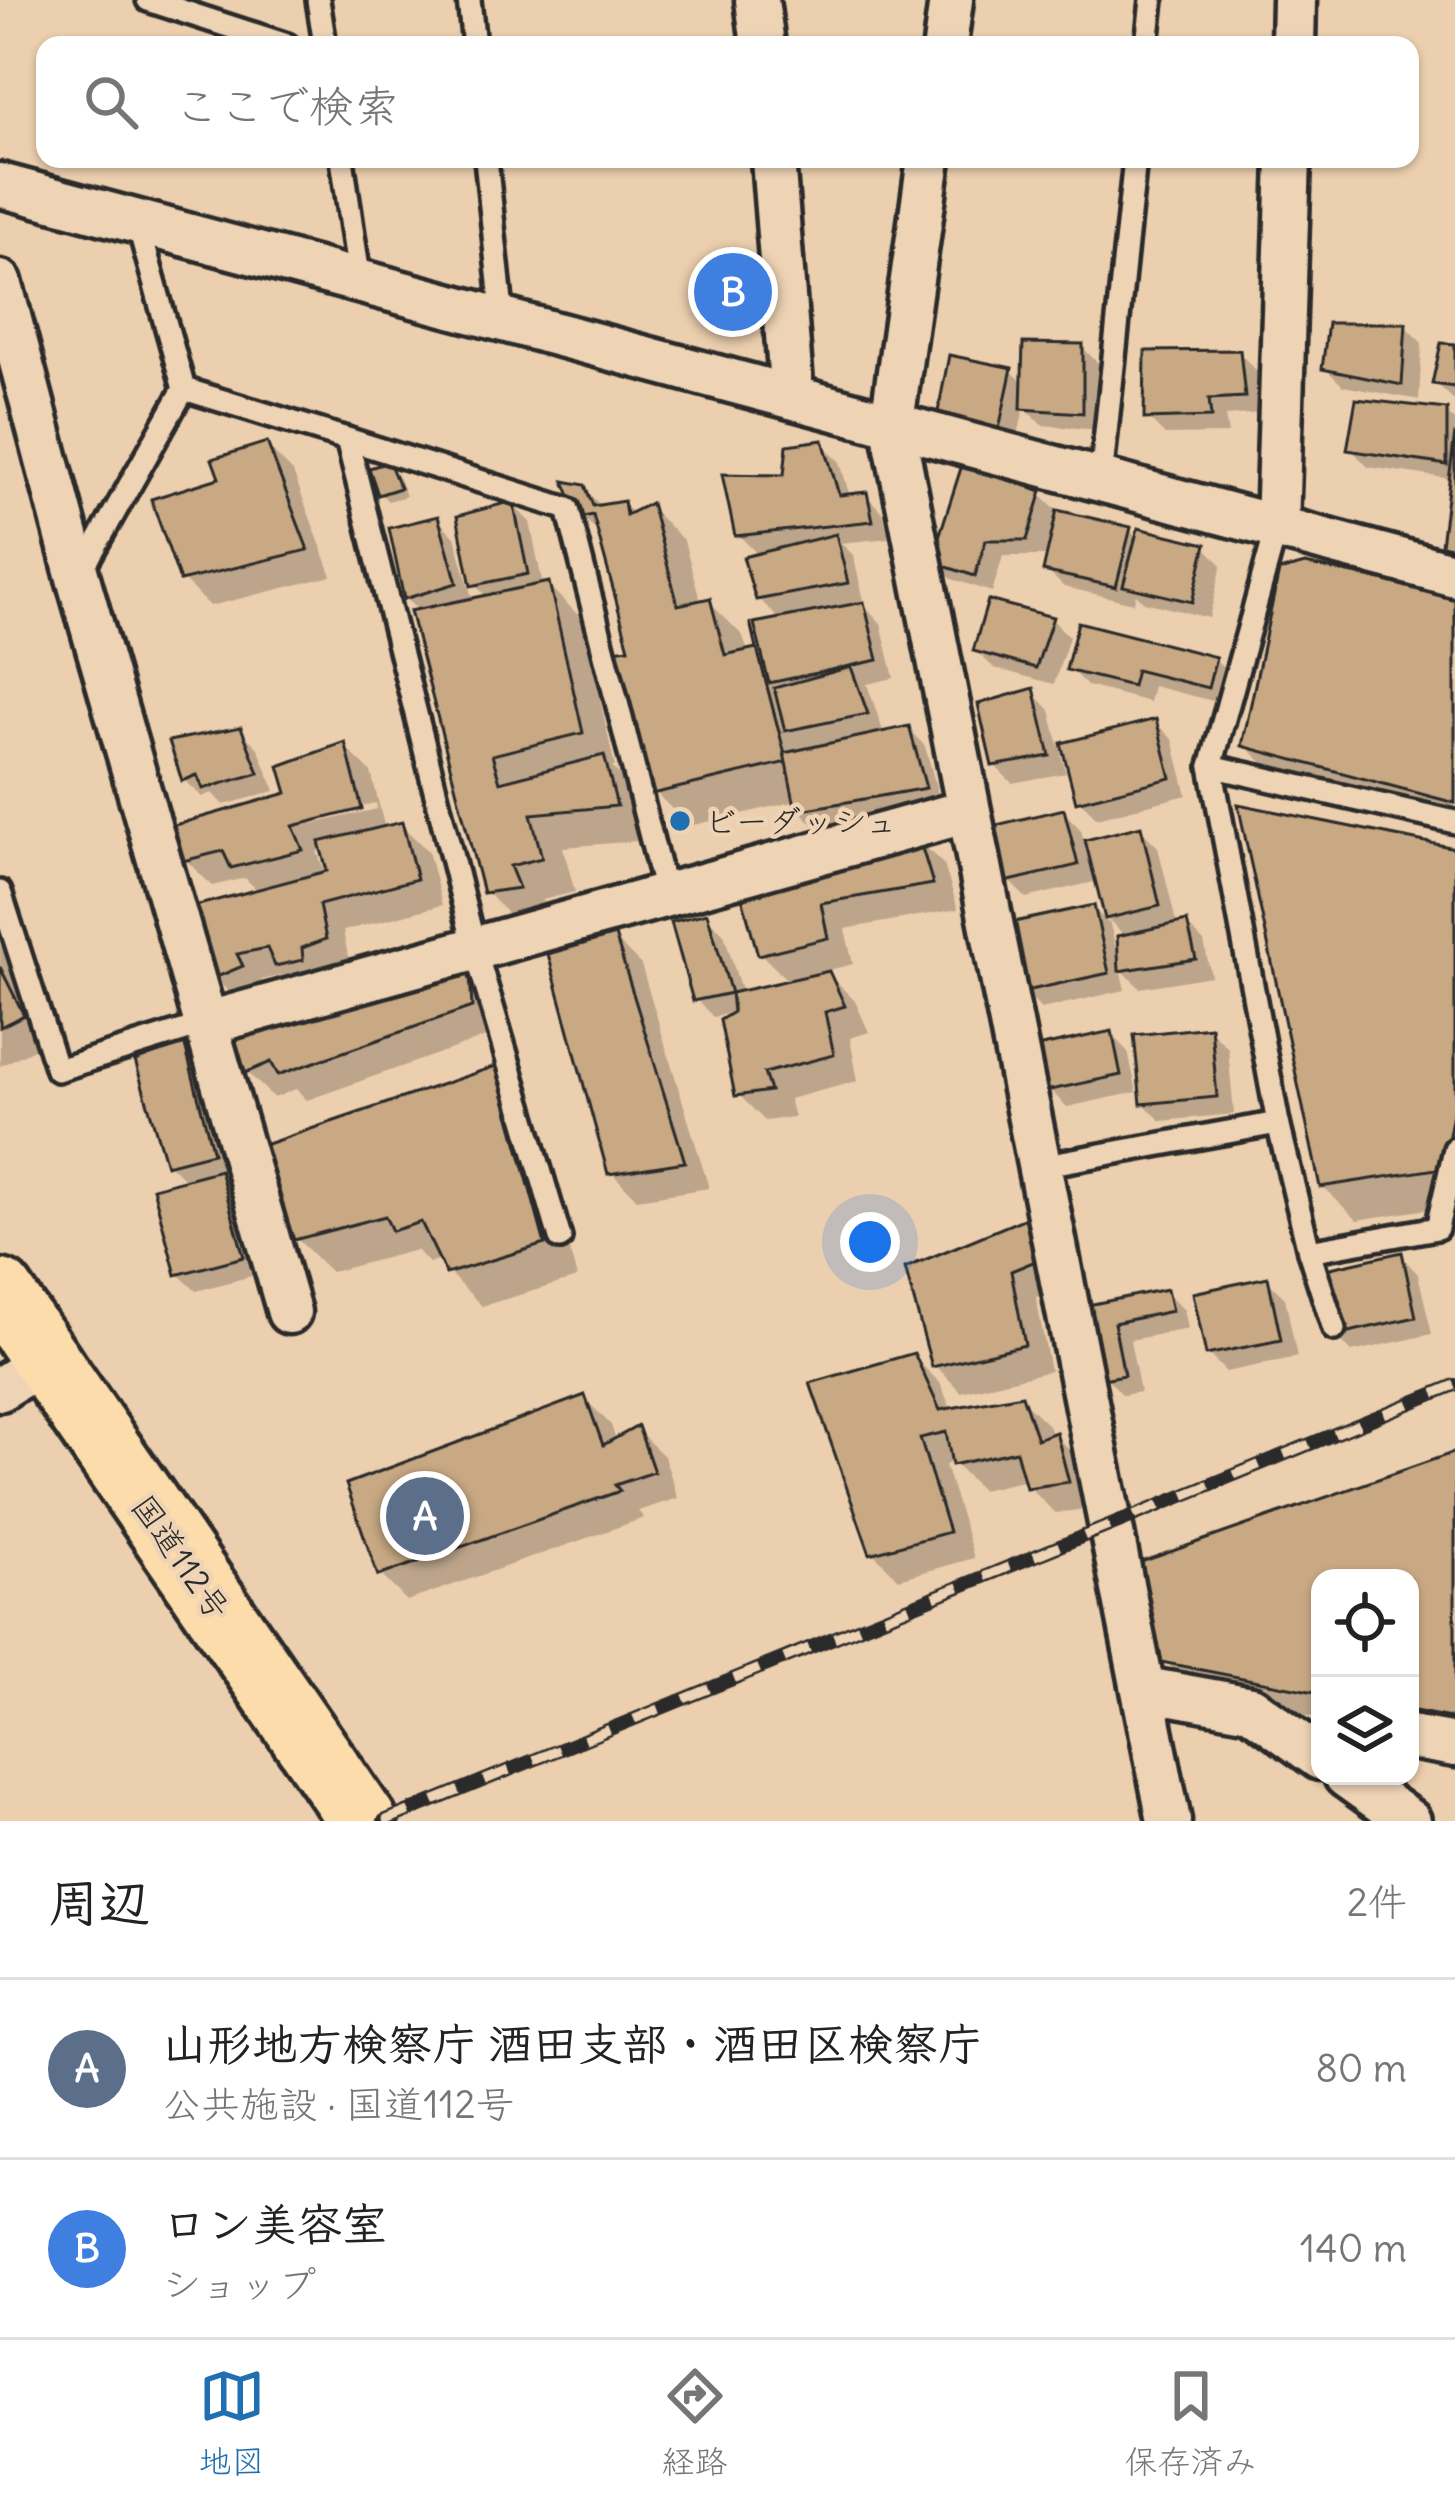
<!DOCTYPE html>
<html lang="ja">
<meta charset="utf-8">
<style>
body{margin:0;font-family:Delius,"Klee One",sans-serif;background:#f2f2f2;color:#222}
.controls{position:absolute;right:36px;bottom:36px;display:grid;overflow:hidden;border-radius:24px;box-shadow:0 3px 9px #0004}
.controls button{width:108px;height:108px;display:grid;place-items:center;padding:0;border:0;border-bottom:3px solid #e0e0e0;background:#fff;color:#222;font:60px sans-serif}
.you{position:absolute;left:870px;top:1242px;width:42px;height:42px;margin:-30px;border:9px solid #fff;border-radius:50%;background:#1a73e8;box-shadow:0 0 0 18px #1a73e833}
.badge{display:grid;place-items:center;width:78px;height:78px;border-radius:50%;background:#1f6fb2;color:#fff;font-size:39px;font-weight:700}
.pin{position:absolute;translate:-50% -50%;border:6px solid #fff;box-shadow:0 3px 12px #0006}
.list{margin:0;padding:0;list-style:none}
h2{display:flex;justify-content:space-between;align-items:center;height:156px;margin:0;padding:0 48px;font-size:51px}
h2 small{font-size:39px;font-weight:400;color:#767676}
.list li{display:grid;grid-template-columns:78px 1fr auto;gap:36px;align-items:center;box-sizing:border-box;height:180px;padding:0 48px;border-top:3px solid #e0e0e0}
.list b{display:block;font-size:45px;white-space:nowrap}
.list p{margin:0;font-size:39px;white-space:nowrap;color:#767676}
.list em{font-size:39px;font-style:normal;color:#767676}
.icon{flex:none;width:66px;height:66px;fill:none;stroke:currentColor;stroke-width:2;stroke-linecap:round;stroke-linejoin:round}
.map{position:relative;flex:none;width:1455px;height:1821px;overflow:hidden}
.search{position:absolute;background:#fff;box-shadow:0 3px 9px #0004;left:36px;right:36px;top:36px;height:132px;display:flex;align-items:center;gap:30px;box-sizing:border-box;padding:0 42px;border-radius:24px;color:#767676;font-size:45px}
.sheet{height:516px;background:#fff}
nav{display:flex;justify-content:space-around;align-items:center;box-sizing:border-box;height:168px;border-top:3px solid #e0e0e0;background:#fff;font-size:33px;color:#767676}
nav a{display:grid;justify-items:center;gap:6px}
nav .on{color:#1f6fb2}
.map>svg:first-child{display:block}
.shadow{fill:#0003;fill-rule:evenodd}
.building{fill:#c8a984;stroke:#2b2b2b;stroke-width:3}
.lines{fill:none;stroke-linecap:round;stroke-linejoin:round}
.lane-casing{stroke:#2b2b2b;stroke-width:30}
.street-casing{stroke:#2b2b2b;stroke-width:51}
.highway-casing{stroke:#2b2b2b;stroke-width:75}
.lane{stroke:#eed3b5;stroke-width:21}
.street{stroke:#eed3b5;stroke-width:42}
.highway{stroke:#fddcac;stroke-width:66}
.rail-casing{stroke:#2b2b2b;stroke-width:14}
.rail{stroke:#eed3b5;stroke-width:9;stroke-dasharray:27;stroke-linecap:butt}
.poi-dot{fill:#1f6fb2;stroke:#eed3b5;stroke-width:4.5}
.labels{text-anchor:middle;stroke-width:9;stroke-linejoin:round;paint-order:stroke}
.poi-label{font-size:33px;fill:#2b2b2b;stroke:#eed3b5;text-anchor:start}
.street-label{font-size:33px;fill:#2b2b2b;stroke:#eed3b5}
</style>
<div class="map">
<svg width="1455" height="1821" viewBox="0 0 1455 1821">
<rect width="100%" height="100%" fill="#eccfae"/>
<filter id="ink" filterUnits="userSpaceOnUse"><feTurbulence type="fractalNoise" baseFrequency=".00833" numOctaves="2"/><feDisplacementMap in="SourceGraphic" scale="24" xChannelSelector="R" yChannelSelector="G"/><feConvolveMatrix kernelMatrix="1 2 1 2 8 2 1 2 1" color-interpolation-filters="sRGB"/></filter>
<g filter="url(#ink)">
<!-- shadow -->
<g class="shadow">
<path d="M1405 326 1422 343 1419 400 1343 386 1325 368Z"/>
<path d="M1082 347 1100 365V430L1042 425 1024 408 1016 445 958 434 1011 371 1025 384Z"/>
<path d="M1455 347V401L1436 383Z"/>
<path d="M1239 353 1257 371 1261 413 1225 416 1228 434 1165 435 1147 417Z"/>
<path d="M1446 412 1455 421V555L1444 544 1452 479 1368 467 1351 449Z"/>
<path d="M822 444 840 462 850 497 866 495 883 513 889 538 841 543 853 555 864 600 859 601 881 623 894 678 867 684 884 734 908 729 925 746 941 805 816 827 798 809 797 801 689 826 655 792 632 651 602 536 582 516 583 488 603 508 623 504 633 514 650 507 684 541 701 603 709 602 743 636 748 653 755 651 767 662 781 621 758 598 759 556 738 534Z"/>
<path d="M266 445 293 472 332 576 210 606 183 580 223 480Z"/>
<path d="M389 466 397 474 406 496 388 501 380 493Z"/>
<path d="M1040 494 1058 511 1129 529 1138 539 1205 547 1222 565 1209 618 1144 602 1136 594 1134 603 1064 587 1046 570 1050 556H1003L992 592 952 579 934 561Z"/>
<path d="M512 504 530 522 543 586 548 585 582 619 615 767H612L637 793 650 840 563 847 575 892 542 900 550 922 520 926 486 892 420 612 406 598 437 519 455 537 473 601 488 598 474 584Z"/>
<path d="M1455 599V827L1279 779 1245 745Z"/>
<path d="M1052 619 1069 637 1054 684 994 668 976 651Z"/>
<path d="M1215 659 1232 677 1225 704 1153 686 1149 702 1087 686 1070 669Z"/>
<path d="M1033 692 1050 710 1059 746 1155 722 1173 740 1187 795 1097 818 1079 800 1067 753 1061 754 1066 773 1012 783 994 765Z"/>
<path d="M240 730 258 748 275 791 224 805 212 793 202 797 184 779Z"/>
<path d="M344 746 371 772 385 829 401 825 428 851 442 905 343 931 350 966 305 991 288 974 261 980 267 993 241 1004 214 977 259 892 245 878 212 886 185 859 291 795ZM376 803 377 809 312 824V818ZM324 850 330 872 326 874 317 852Z"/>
<path d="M1064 812 1081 830 1084 843 1140 829 1158 847 1177 926 1186 924 1204 942 1211 976 1140 988 1120 968 1125 990 1041 1009 1023 991 1093 908 1109 924 1098 881 1026 898 1008 880ZM1109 920 1126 937 1121 956 1118 957Z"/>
<path d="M917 839 944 865 958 909 845 929 853 964 825 971 855 1001 869 1032 850 1038 858 1081 789 1099 794 1117 765 1121 738 1094 736 1012 713 1017 696 999 706 916 724 934 742 994 790 983 761 954 743 892Z"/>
<path d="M1455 851V1205L1357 1220 1322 1186Z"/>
<path d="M614 938 641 965 709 1188 637 1199 611 1172Z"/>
<path d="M0 944 48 1042 0 1066Z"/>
<path d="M468 963 497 1033 307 1100 296 1089 274 1098 247 1072Z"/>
<path d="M1210 1030 1228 1048 1234 1114 1161 1121 1143 1103Z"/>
<path d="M1111 1034 1128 1052 1137 1092 1067 1107 1049 1089Z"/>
<path d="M183 1045 201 1063 229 1171 219 1173 237 1191 259 1274 196 1291 178 1274 187 1182 168 1163Z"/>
<path d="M495 1070 529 1104 577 1278 482 1306 448 1272 442 1259 429 1263 416 1250 331 1272 296 1238Z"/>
<path d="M1032 1218 1072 1283 1036 1297 1050 1371 961 1392 935 1365Z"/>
<path d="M1401 1256 1418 1274 1432 1334 1352 1352 1334 1334Z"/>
<path d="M1267 1281 1285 1298 1297 1357 1226 1372 1208 1354Z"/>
<path d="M1166 1292 1184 1310 1188 1329 1130 1340 1140 1392 1123 1395 1106 1377 1092 1307Z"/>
<path d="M913 1356 940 1383 952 1411 1021 1399 1048 1425 1052 1437 1055 1436 1082 1462 1094 1508 1055 1513 1029 1487 1027 1480 981 1490 953 1462 945 1465 974 1558 899 1579 872 1552Z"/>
<path d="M584 1398 611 1425 616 1441 637 1430 664 1456 678 1498 638 1511 644 1518 407 1601 380 1574Z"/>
<path d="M1455 1455V1745L1410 1736V1578H1320V1718L1199 1695 1164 1660Z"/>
</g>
<!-- building -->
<g class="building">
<path d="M1328 323H1406L1402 385 1322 369Z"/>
<path d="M1023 343 1083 344V413L1021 409Z"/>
<path d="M1441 343 1455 344V387L1432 384Z"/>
<path d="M1240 350 1245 397 1209 399 1211 417 1144 419 1145 351Z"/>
<path d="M949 355 1012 368 999 429 937 417Z"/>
<path d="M1356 399 1447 409V465L1347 450Z"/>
<path d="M1455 433V548L1441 545Z"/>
<path d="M823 440 839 495 867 492 873 521 735 536 722 474 784 475 787 445Z"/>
<path d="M267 442 308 550 180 581 151 499 219 478 212 459Z"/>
<path d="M389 462 400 488 378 495 369 468Z"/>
<path d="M962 465 1042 491 1027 540H986L975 576 931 562Z"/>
<path d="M564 481 585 485 593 506 624 501 626 515 651 503 678 605 710 598 725 655 756 648 750 622 787 762 652 794 613 650 629 648 593 515 579 518Z"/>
<path d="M513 501 528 574 471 586 457 516Z"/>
<path d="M1057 510 1131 527 1116 587 1043 571Z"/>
<path d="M438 516 457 583 404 599 389 528Z"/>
<path d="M1138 528 1206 544 1192 602 1123 586Z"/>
<path d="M836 534 848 583 756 600 743 557Z"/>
<path d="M1305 564 1455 595V803L1242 746 1279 571Z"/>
<path d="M549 582 583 733 492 755 500 782 604 755 617 806 531 814 542 858 510 866 519 888 483 893 410 611Z"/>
<path d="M988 600 1053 617 1036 668 973 651Z"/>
<path d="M864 602 878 660 769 683 754 623Z"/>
<path d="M1078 622 1216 657 1208 688 1136 670 1132 686 1066 670Z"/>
<path d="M851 667 868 714 785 731 774 688Z"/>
<path d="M1034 688 1050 756 992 766 978 704Z"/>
<path d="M1156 719 1171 778 1076 802 1061 743Z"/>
<path d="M909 726 926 788 796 811 784 753Z"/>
<path d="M241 727 259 773 203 789 197 775 182 781 169 741Z"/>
<path d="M345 742 362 809 293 826 303 850 231 868 223 851 183 861 171 826 287 793 279 766Z"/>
<path d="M1238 804 1455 848V1102L1443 1168 1320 1187Z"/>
<path d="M1064 809 1078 865 1005 882 992 826Z"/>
<path d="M402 822 417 879 319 905 326 939 302 948 303 960 275 966 267 948 237 954 243 966 212 979 187 908 327 871 319 842Z"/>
<path d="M1141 826 1160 906 1105 919 1085 840Z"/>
<path d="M918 835 933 884 821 903 828 938 758 955 740 890Z"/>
<path d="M1094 905 1109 973 1021 992 1005 924Z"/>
<path d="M707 913 731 993 693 1001 671 922Z"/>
<path d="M1187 921 1196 959 1119 971 1117 936Z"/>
<path d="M615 935 685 1162 608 1174 548 954Z"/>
<path d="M469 959 472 1007 278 1075 271 1062 245 1073 231 1033Z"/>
<path d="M0 967 24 1015 0 1027Z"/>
<path d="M829 971 845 1006 825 1012 834 1055 764 1073 770 1091 735 1096 720 1020 733 1012 731 993Z"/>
<path d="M1211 1027 1217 1097 1141 1104 1134 1035Z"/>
<path d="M1112 1031 1121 1075 1046 1091 1037 1047Z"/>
<path d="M184 1042 213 1153 166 1165 135 1061Z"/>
<path d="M496 1066 545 1244 446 1274 421 1222 392 1231 385 1216 294 1240 261 1146Z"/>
<path d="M220 1170 244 1257 176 1275 153 1188Z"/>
<path d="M1033 1215 1048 1256 1011 1271 1025 1345 932 1367 905 1268Z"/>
<path d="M1402 1252 1416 1317 1331 1336 1317 1271Z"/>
<path d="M1268 1277 1281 1340 1206 1355 1193 1293Z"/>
<path d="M1167 1289 1172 1311 1114 1323 1124 1375 1103 1379 1088 1305Z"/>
<path d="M914 1353 940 1410 1022 1395 1037 1439 1056 1432 1069 1482 1026 1488 1016 1451 952 1465 946 1432 920 1438 949 1532 870 1554 810 1383Z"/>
<path d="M585 1395 603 1445 638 1426 654 1472 615 1485 620 1491 378 1576 346 1484Z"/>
<path d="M1455 1452V1719L1410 1710V1578H1320V1693L1161 1662 1141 1562Z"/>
</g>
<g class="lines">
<defs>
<g id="lane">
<path d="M148 0 287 45"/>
<path d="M318 0 325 45"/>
<path d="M469 0 474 45"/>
<path d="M1147 45 1152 0"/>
<path d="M342 159 360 283"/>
<path d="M486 159 503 321"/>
<path d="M138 224 184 389 347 439 475 949 560 1238"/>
<path d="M347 439 568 509 666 896"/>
<path d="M1101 480 1135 159"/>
<path d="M1277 527 1211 766 1278 1123 1309 1251 1437 1228 1455 1149"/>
<path d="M78 577 184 389"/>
<path d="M1211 766 1455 822"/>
<path d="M0 892 57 1070 205 1024"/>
<path d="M1040 1166 1278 1123"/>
<path d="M1309 1251 1334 1329"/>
</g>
<g id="street">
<path d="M757 0 763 45"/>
<path d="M945 45 951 0"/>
<path d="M1293 45 1294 0"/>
<path d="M773 159 792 397"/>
<path d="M929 159 892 422 1169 1821"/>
<path d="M0 185 1455 575"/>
<path d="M0 282 78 578 289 1312"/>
<path d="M1277 527 1289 159"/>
<path d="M205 1024 968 811"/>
<path d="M0 1389 45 1360"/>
<path d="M1145 1689 1251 1708 1320 1758"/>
<path d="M1410 1737 1455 1745"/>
<path d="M1346 1776 1409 1821"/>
</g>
<path id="highway" d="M0 1293 363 1821"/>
</defs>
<!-- lane casing -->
<use href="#lane" class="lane-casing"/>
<!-- street casing -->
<use href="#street" class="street-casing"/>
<!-- highway casing -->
<use href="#highway" class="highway-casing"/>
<!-- lane -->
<use href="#lane" class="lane"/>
<!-- street -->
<use href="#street" class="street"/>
<!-- highway -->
<use href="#highway" class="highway"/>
<defs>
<path id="rail" d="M384 1821 1455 1385"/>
</defs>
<!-- rail casing -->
<use href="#rail" class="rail-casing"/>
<!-- rail -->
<use href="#rail" class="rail"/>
</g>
</g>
<!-- markers -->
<circle class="poi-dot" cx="680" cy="821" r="12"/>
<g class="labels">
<!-- poi labels -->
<g class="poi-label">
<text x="704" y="833">ビーダッシュ</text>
</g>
<!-- street labels -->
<g class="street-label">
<text transform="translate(181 1557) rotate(55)" y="12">国道112号</text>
</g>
</g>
</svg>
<div class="controls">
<button><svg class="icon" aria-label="locate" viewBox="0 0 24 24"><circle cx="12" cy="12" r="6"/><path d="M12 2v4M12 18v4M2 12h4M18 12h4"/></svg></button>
<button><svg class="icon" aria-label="layers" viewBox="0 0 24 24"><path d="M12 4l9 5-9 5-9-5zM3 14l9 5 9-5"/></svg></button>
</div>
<div class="you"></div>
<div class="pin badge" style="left:425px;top:1516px;background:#5c6f8a">A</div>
<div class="pin badge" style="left:733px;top:292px;background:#3f7fe0">B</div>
<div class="search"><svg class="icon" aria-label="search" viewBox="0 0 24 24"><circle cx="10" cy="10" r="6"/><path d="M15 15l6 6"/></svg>ここで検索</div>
</div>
<section class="sheet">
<h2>周辺<small>2件</small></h2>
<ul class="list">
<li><span class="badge" style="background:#5c6f8a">A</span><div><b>山形地方検察庁 酒田支部・酒田区検察庁</b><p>公共施設 · 国道112号</p></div><em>80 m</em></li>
<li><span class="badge" style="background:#3f7fe0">B</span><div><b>ロン美容室</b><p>ショップ</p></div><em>140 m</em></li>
</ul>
</section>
<nav>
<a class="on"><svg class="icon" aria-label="map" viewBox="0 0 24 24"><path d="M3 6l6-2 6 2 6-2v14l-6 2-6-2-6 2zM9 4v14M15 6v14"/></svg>地図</a>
<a><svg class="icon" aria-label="directions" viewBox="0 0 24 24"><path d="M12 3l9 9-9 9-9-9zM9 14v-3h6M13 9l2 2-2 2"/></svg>経路</a>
<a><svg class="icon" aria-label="saved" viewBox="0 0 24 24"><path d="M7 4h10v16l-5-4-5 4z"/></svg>保存済み</a>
</nav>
